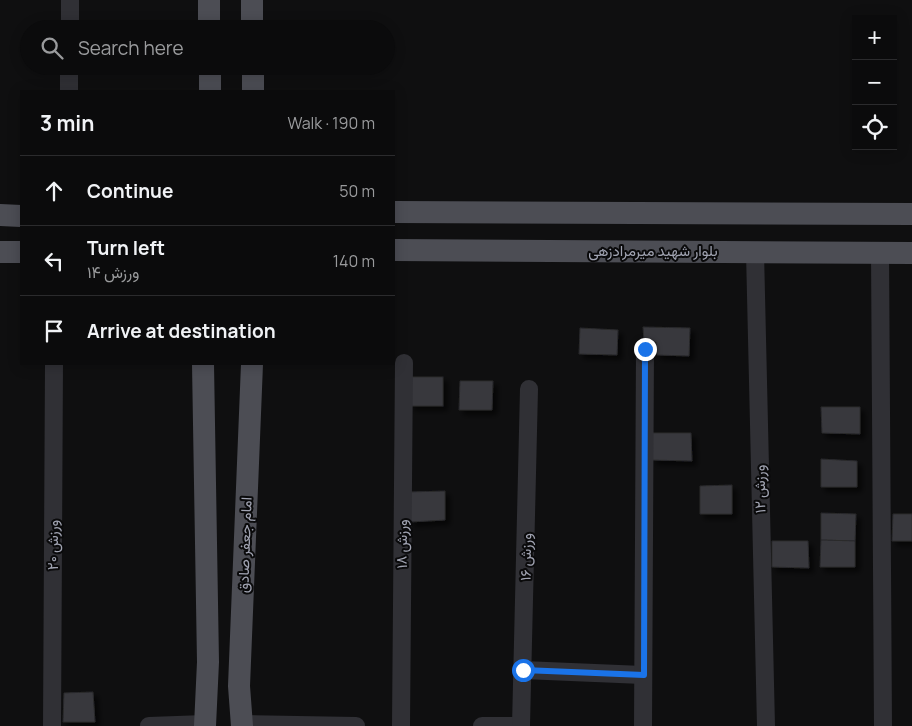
<!DOCTYPE html>
<meta charset="utf-8">
<style>
body{margin:0;font-family:Manrope,Vazirmatn,sans-serif;background:#19191a;color:#f1f3f6}
.controls{position:absolute;right:15px;top:15px;display:grid;overflow:hidden;border-radius:0px;box-shadow:0 2px 12px #0003}
.controls button{width:45px;height:45px;display:grid;place-items:center;padding:0;border:0;border-bottom:1px solid #2b2b2d;background:#0b0b0c;color:#f1f3f6;font:25px sans-serif}
.stop{position:absolute;width:15px;height:15px;margin:-11px;border:4px solid #1a73e8;border-radius:50%;background:#fff}
.stop.end{background:#1a73e8;border-color:#fff;box-shadow:0 1px 5px #0008}
.list{margin:0;padding:0;list-style:none}
h2{display:flex;justify-content:space-between;align-items:center;height:65px;margin:0;padding:0 20px;font-size:21px}
h2 small{font-size:16px;font-weight:400;color:#9a9b9d}
.list li{display:grid;grid-template-columns:32px 1fr auto;gap:15px;align-items:center;box-sizing:border-box;height:70px;padding:0 20px;border-top:1px solid #2b2b2d}
.list b{display:block;font-size:19px;white-space:nowrap}
.list p{margin:0;font-size:16px;white-space:nowrap;color:#9a9b9d}
.list em{font-size:16px;font-style:normal;color:#9a9b9d}
.icon{flex:none;width:28px;height:28px;fill:none;stroke:currentColor;stroke-width:2;stroke-linecap:round;stroke-linejoin:round}
.map{position:relative;flex:none;width:912px;height:726px;overflow:hidden}
.search{position:absolute;background:#0b0b0c;box-shadow:0 2px 12px #0003;left:20px;top:20px;width:375px;height:55px;display:flex;align-items:center;gap:12px;box-sizing:border-box;padding:0 18px;border-radius:28px;color:#9a9b9d;font-size:19px}
.panel{position:absolute;background:#0b0b0c;box-shadow:0 2px 12px #0003;left:20px;top:90px;width:375px;height:275px;border-radius:0px}
.map>svg:first-child{display:block}
.building{fill:#39393d;stroke:#29292c;filter:url(#shadow)}
.lines{fill:none;stroke-linecap:round;stroke-linejoin:round}
.minor{stroke:#303035;stroke-width:18}
.major{stroke:#4c4d54;stroke-width:22}
.route{stroke:#1a73e8;stroke-width:6}
.labels{text-anchor:middle;stroke-width:4;stroke-linejoin:round;paint-order:stroke}
.street-label{font-size:15px;fill:#a0a3b1;stroke:#0a0a0b}
</style>
<div class="map">
<svg width="912" height="726" viewBox="0 0 912 726">
<defs>
<filter id="shadow"><feDropShadow dx="4.5" dy="4.5" stdDeviation="2.5" flood-color="#0009"/></filter>
</defs>
<rect width="100%" height="100%" fill="#0f0f10"/>
<!-- building -->
<g class="building">
<path d="M643 327 690 328 689 356 657 355 656 342H644Z"/>
<path d="M580 328 618 330 617 355 579 354Z"/>
<rect x="410" y="377" width="33" height="29"/>
<path d="M460 381H493L492 410H459Z"/>
<path d="M821 407H860V434L822 433Z"/>
<path d="M652 433H691L692 461 652 460Z"/>
<path d="M821 459 857 461V487H821Z"/>
<path d="M732 485V514H700V486Z"/>
<path d="M445 491V520L410 522 409 492Z"/>
<path d="M821 513 856 514 855 541 821 540Z"/>
<path d="M893 514H912V541H892Z"/>
<path d="M821 540 855 541V567H820Z"/>
<path d="M772 541H808L809 568 772 567Z"/>
<path d="M93 692 95 722H63L64 693Z"/>
</g>
<g class="lines">
<!-- minor -->
<g class="minor">
<path d="M70 29V0"/>
<path d="M69 91V66"/>
<path d="M755 252 766 726"/>
<path d="M880 252 883 726"/>
<path d="M523 670 643 675"/>
<path d="M242 724 356 726"/>
<path d="M52 726 54 364"/>
<path d="M149 726 205 724"/>
<path d="M401 726 404 363"/>
<path d="M482 726H521"/>
<path d="M521 726 529 389"/>
<path d="M643 726 645 349"/>
</g>
<!-- major -->
<g class="major">
<path d="M209 0V29"/>
<path d="M252 0V29"/>
<path d="M210 66V91"/>
<path d="M253 66V91"/>
<path d="M394 212 912 214"/>
<path d="M0 215 21 216"/>
<path d="M394 250 912 253"/>
<path d="M0 252H21"/>
<path d="M203 364 208 662 205 726"/>
<path d="M242 726 239 686 252 364"/>
</g>
</g>
<g class="lines">
<!-- route -->
<path class="route" d="M523 670 644 675 645 349"/>
</g>
<g class="labels">
<!-- street labels -->
<g class="street-label">
<text x="653" y="256">بلوار شهید میرمرادزهی</text>
<text transform="translate(760 489) rotate(-91)" y="5">ورزش ۱۲</text>
<text transform="translate(402 544) rotate(-90)" y="5">ورزش ۱۸</text>
<text transform="translate(53 545) rotate(-90)" y="5">ورزش ۲۰</text>
<text transform="translate(245 545) rotate(-88)" y="5">امام جعفر صادق</text>
<text transform="translate(526 557) rotate(-89)" y="5">ورزش ۱۶</text>
</g>
</g>
</svg>
<div class="controls">
<button>+</button>
<button>−</button>
<button><svg class="icon" aria-label="locate" viewBox="0 0 24 24"><circle cx="12" cy="12" r="6"/><path d="M12 2v4M12 18v4M2 12h4M18 12h4"/></svg></button>
</div>
<div class="stop" style="left:523px;top:670px"></div>
<div class="stop end" style="left:645px;top:349px"></div>
<div class="search"><svg class="icon" aria-label="search" viewBox="0 0 24 24"><circle cx="10" cy="10" r="6"/><path d="M15 15l6 6"/></svg>Search here</div>
<section class="panel">
<h2>3 min<small>Walk · 190 m</small></h2>
<ul class="list">
<li><svg class="icon" aria-label="ahead" viewBox="0 0 24 24"><path d="M12 20V5M6 11l6-6 6 6"/></svg><div><b>Continue</b></div><em>50 m</em></li>
<li><svg class="icon" aria-label="left" viewBox="0 0 24 24"><path d="M17 20v-9H6M10 6l-5 5 5 5"/></svg><div><b>Turn left</b><p>ورزش ۱۴</p></div><em>140 m</em></li>
<li><svg class="icon" aria-label="arrive" viewBox="0 0 24 24"><path d="M6 21V4h12l-3 4 3 4H6"/></svg><div><b>Arrive at destination</b></div></li>
</ul>
</section>
</div>
